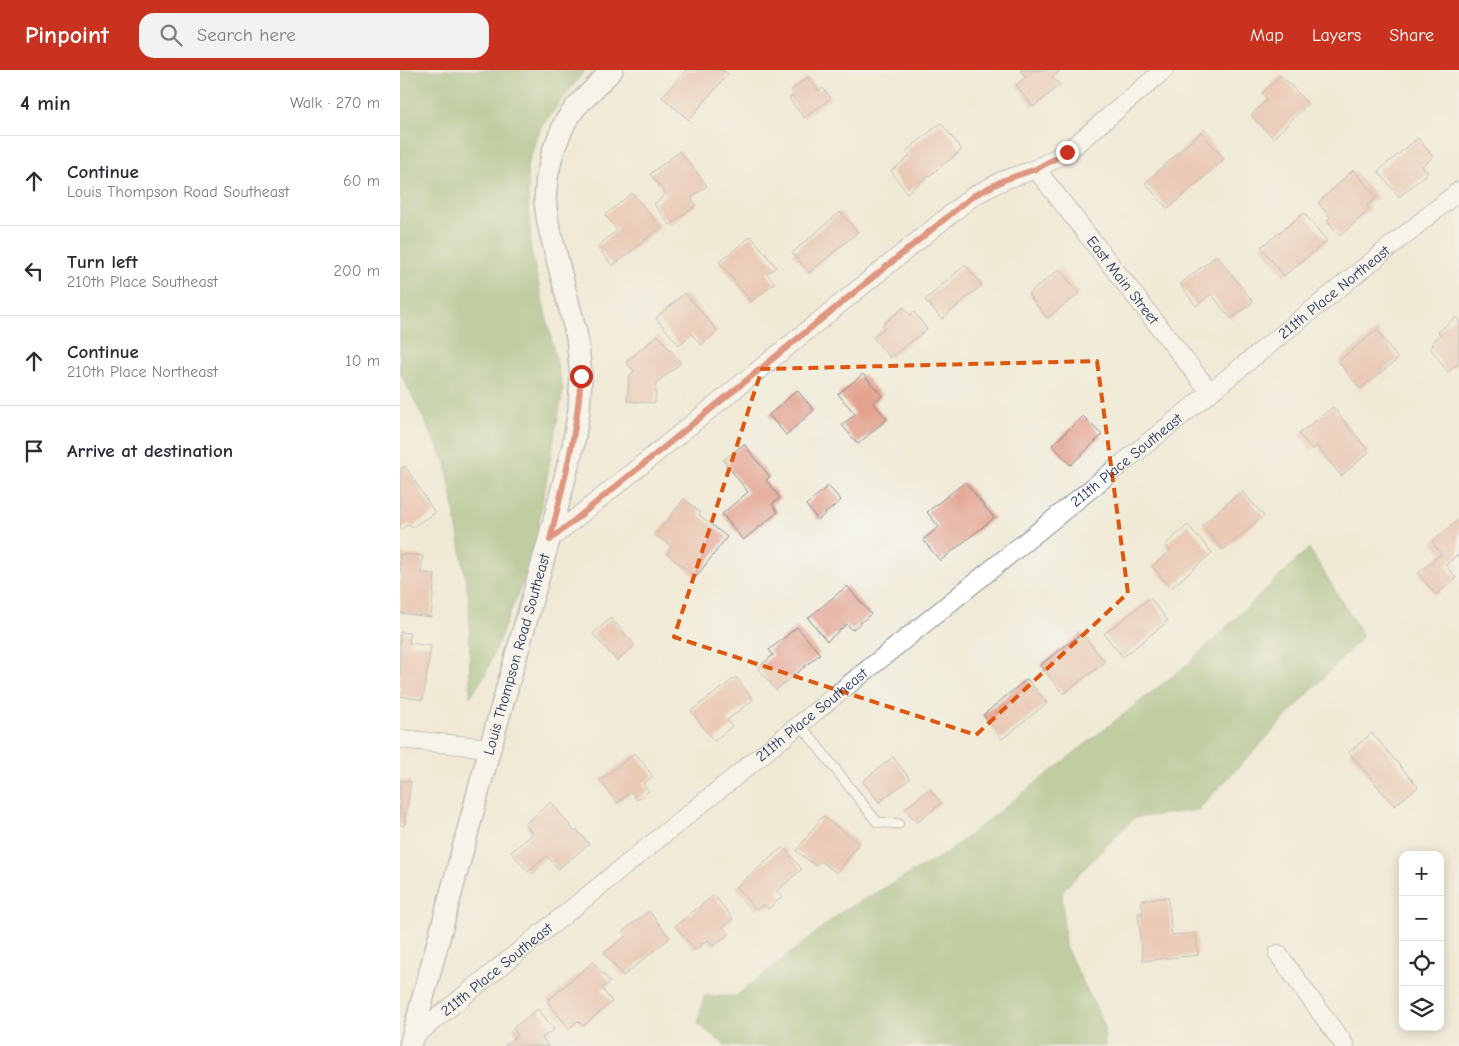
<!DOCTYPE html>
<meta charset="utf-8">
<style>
body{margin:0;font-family:"Comic Neue",sans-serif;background:#f2f2f3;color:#2b2b33}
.controls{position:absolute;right:15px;bottom:15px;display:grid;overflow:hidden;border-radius:10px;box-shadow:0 2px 12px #0003}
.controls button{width:45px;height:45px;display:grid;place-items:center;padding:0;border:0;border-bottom:1px solid #e1e1e2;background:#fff;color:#2b2b33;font:25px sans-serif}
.stop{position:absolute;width:15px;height:15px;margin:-11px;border:4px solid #c8321e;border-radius:50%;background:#fff}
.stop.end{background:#c8321e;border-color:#fff;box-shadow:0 1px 5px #0008}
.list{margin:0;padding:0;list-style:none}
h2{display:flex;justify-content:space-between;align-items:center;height:65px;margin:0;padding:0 20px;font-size:21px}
h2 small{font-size:16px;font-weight:400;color:#7c7c81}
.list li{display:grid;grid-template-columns:32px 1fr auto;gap:15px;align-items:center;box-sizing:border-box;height:90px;padding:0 20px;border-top:1px solid #e1e1e2}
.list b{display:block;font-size:19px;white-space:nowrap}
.list p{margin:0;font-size:16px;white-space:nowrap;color:#7c7c81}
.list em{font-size:16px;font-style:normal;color:#7c7c81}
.icon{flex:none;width:28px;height:28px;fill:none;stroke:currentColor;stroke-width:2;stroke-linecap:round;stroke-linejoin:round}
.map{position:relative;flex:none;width:1059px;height:976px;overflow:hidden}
header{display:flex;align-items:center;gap:30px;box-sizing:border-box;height:70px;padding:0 25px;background:#c8321e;color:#fff}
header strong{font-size:24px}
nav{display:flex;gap:28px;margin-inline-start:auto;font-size:18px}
.search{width:350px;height:45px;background:#f2f2f3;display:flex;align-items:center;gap:12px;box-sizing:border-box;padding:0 18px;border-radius:15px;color:#7c7c81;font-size:19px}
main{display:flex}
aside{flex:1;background:#fff}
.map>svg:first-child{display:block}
.forest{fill:#83aa61;stroke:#4f6c60}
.building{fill:#e3a38f}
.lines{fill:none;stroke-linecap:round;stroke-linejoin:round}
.service-casing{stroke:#868c9a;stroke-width:11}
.minor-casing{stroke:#868c9a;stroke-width:20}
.tertiary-casing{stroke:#868c9a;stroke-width:24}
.service{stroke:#fff;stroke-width:9}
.minor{stroke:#fff;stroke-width:18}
.tertiary{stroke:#fff;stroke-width:21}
.route{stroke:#c8321e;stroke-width:6}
.marked{fill:none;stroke:#de5710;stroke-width:4;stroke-dasharray:10 6;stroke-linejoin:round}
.labels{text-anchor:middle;stroke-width:5;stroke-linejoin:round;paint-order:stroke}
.street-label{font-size:15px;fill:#1b2f5e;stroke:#f6f6f2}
</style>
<header>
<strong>Pinpoint</strong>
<div class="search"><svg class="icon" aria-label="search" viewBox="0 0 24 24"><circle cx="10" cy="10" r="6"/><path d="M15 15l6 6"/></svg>Search here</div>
<nav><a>Map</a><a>Layers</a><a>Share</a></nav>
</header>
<main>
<aside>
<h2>4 min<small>Walk · 270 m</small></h2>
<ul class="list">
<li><svg class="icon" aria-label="ahead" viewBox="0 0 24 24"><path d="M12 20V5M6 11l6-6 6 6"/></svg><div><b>Continue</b><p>Louis Thompson Road Southeast</p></div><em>60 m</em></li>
<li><svg class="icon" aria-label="left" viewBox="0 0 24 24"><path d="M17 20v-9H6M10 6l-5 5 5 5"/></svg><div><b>Turn left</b><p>210th Place Southeast</p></div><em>200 m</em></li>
<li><svg class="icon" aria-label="ahead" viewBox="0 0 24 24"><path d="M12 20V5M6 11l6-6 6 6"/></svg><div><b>Continue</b><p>210th Place Northeast</p></div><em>10 m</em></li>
<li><svg class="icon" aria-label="arrive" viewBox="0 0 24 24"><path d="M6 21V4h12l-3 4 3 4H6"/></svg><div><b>Arrive at destination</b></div></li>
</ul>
</aside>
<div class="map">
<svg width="1059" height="976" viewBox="0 0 1059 976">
<rect width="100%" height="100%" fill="#f6f6f2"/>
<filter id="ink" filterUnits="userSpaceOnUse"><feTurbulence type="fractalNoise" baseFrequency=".02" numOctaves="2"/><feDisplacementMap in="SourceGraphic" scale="10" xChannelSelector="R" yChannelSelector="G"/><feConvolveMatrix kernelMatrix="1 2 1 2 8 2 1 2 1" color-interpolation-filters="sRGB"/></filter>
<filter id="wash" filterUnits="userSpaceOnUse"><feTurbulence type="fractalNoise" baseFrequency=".0096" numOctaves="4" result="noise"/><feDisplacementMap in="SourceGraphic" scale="20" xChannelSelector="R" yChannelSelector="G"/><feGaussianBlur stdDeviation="1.12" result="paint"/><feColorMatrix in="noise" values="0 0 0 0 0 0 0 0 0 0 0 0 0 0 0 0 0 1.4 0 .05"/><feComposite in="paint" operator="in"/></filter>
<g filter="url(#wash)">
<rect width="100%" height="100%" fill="#f0ead6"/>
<!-- forest -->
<g class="forest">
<path d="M0 0H185L141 57 127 96 131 180 163 320 132 489 85 605 70 627 69 528 46 393 0 302Z"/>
<path d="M909 478 963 566 798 740 734 748 662 821 665 876 704 954 705 976H326L298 954 304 926H336L443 841 545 784 789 593Z"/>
</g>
<g id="blocks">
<!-- building -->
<g class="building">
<path d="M286 0H323L328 4 289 50 262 27Z"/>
<path d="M620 0H660L652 7 660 15 633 37 616 15 626 7Z"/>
<path d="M881 5 908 34 873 68 851 45 868 29 862 23Z"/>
<path d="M408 7 419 21 423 18 431 28 404 48 389 28 394 25 391 20Z"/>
<path d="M541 53 562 80 507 123 491 101 510 86 506 81Z"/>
<path d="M801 62 824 89 768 139 745 113Z"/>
<path d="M1018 68 1033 87 1022 96 1028 103 999 127 978 101Z"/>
<path d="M280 81 307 116 291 128 296 135 270 155 254 134 266 124 250 104Z"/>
<path d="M953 100 977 127 967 136 970 139 940 166 927 150 930 147 918 133Z"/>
<path d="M232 123 261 157 213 196 197 177 217 160 205 145Z"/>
<path d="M440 142 458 162 409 203 392 183Z"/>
<path d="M904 143 927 171 884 206 861 177Z"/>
<path d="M351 166 376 197 367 204 375 213 351 232 319 192Z"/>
<path d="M817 185 853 232 831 249 811 224 796 236 780 214Z"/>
<path d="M565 195 582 215 542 249 525 230Z"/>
<path d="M660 199 679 224 647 248 628 224Z"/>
<path d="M285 223 318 261 301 275 292 264 279 275 256 248Z"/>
<path d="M504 237 510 245 514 242 527 259 490 288 473 267 484 258 482 255Z"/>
<path d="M1056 247 1059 251V293L1048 302 1030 278 1034 275 1032 273 1040 265 1038 262Z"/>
<path d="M977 260 998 289 960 319 938 291Z"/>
<path d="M258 265 281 293 256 313 255 333 227 331 229 306 234 301 226 292Z"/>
<path d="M463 304 482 326 473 333 487 349 458 374 442 355 455 344 438 324Z"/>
<path d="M397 320 414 340 386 365 369 345Z"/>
<path d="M933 337 969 382 941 406 917 376 912 380 899 364Z"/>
<path d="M683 346 702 365 671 395 652 375Z"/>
<path d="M344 374 370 407 366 410 380 428 372 434 378 442 343 470 322 444 348 422 323 390Z"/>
<path d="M5 396 35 443 12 457 10 454 0 460V399Z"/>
<path d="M565 412 594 448 540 491 523 470 539 457 527 442Z"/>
<path d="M428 416 441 430 418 450 406 435Z"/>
<path d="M842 421 864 446 823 480 802 455Z"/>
<path d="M284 429 301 443 299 445 327 467 296 507 267 484 272 477 256 465Z"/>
<path d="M1059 449V487L1057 485 1046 495 1056 508 1036 525 1018 503 1041 484 1032 472Z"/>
<path d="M788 455 812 483 771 518 752 496 770 481 765 475Z"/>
<path d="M0 484 23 486 21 503 35 504 31 547 0 543Z"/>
<path d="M447 516 471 544 452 560 447 554 427 571 408 548Z"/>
<path d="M750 528 768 551 723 587 704 564Z"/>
<path d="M211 548 235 575 217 591 193 564Z"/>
<path d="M397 557 420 584 376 620 358 598 373 585 369 580Z"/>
<path d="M0 562 10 563 9 573 31 576 23 630 0 626Z"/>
<path d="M682 563 705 592 663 624 640 595Z"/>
<path d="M336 607 353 630 327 650 332 656 314 671 291 641Z"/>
<path d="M627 609 647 633 602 669 583 645Z"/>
<path d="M972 663 1018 717 994 736 949 682Z"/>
<path d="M235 683 253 706 243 714 249 721 237 730 231 722 217 733 200 710Z"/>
<path d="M493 687 510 709 479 732 463 711Z"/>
<path d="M0 710 11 712 4 756 0 755Z"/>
<path d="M529 719 541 733 517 753 505 739Z"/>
<path d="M151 732 175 762 177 760 189 774 158 799 147 786 128 802 111 782 133 764 125 754Z"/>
<path d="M423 746 459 773 437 803 420 791 416 796 396 781Z"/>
<path d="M383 777 402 799 377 821 382 827 368 839 363 834 356 840 336 817Z"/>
<path d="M314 825 333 849 323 857 329 864 313 876 308 870 295 880 275 856Z"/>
<path d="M768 827 772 865 796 863 798 885 743 891 738 843H743L741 830Z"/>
<path d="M249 841 270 868 223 906 204 883 225 867 222 862Z"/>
<path d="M193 892 210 912 202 919 212 932 183 956 178 951 169 958 147 931Z"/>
<path d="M138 939 154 959 142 968 148 976H104L118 965 113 958Z"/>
</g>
</g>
</g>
<g filter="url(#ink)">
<use href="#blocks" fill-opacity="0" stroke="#868c9a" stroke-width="1"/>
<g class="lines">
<defs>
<path id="service" d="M400 654 477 752 499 754"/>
<g id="minor">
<path id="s1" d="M636 99 810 322"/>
<path d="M149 470 573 126 604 110 636 99 667 82 764 0"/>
<path d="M0 669 90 678"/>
<path d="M878 884 945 976"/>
<path id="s2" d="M12 968 1059 121"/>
</g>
<g id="tertiary">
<path id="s3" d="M10 976 90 678 149 470 173 376 179 340 181 306 177 267 148 153 145 131 147 107 153 81 165 52 175 38 212 0"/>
</g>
</defs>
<!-- service casing -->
<use href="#service" class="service-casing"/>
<!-- minor casing -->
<use href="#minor" class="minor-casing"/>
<!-- tertiary casing -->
<use href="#tertiary" class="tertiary-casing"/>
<!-- service -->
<use href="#service" class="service"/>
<!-- minor -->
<use href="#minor" class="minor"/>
<!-- tertiary -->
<use href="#tertiary" class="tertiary"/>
</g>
</g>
<g class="lines" filter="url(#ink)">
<!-- route -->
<path class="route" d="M181 306C177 364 163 415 150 470L573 126 604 110 636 99 667 82"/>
</g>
<!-- marked area -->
<path d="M0 0H1059V976H0ZM697 291 728 523 576 665 274 567 362 299Z" fill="#f0ead6" fill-opacity=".55" fill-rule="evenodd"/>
<path class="marked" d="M697 291 728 523 576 665 274 567 362 299Z"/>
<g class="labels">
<!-- street labels -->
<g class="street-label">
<text dy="5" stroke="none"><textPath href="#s1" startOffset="141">East Main Street</textPath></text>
<text dy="5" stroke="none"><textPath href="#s2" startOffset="1186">211th Place Northeast</textPath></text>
<text dy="5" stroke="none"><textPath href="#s2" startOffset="919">211th Place Southeast</textPath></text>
<text dy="5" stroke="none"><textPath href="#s3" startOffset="406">Louis Thompson Road Southeast</textPath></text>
<text dy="5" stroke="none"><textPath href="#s2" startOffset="514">211th Place Southeast</textPath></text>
<text dy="5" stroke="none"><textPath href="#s2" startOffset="109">211th Place Southeast</textPath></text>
</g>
</g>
</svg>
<div class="controls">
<button>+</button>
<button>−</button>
<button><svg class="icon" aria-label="locate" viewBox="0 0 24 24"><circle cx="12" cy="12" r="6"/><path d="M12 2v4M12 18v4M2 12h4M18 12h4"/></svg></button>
<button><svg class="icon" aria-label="layers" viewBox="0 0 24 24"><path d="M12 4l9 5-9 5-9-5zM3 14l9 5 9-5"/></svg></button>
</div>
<div class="stop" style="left:181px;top:306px"></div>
<div class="stop end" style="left:667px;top:82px"></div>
</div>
</main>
